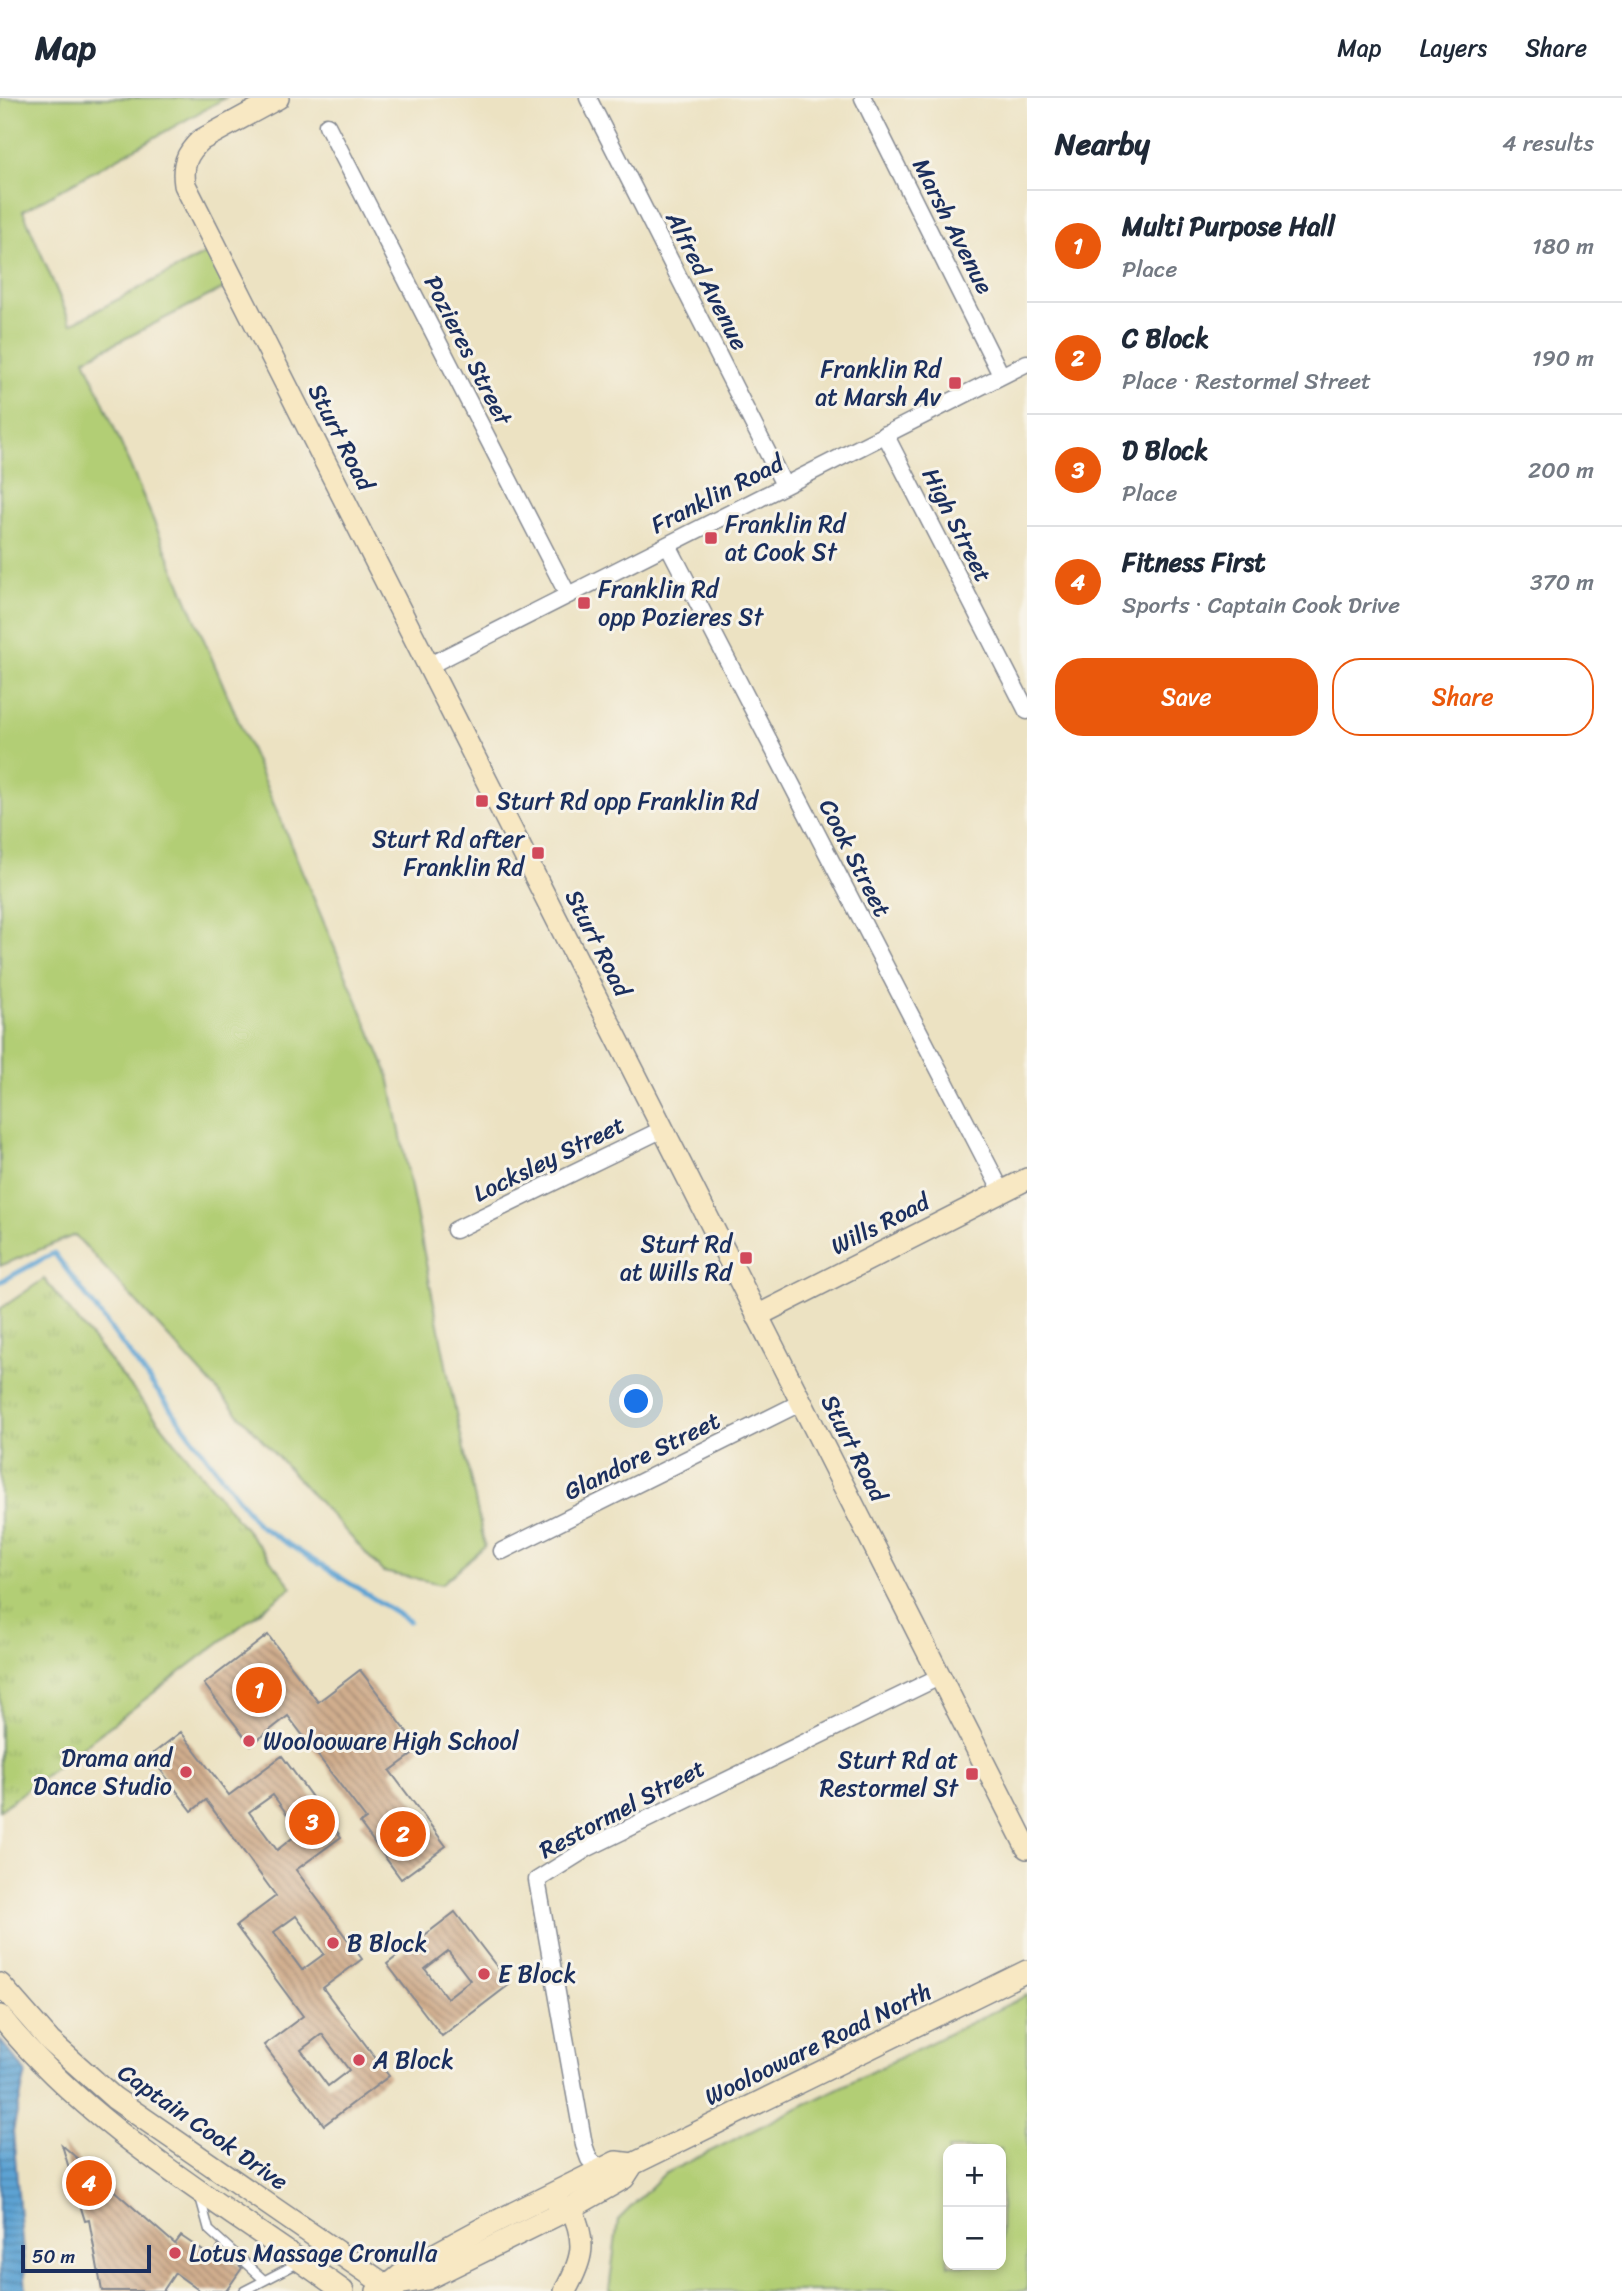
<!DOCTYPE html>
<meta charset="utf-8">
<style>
body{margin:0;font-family:Sriracha,sans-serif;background:#f2f2f3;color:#1f2937}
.controls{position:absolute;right:21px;bottom:21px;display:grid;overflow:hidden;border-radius:14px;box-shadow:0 4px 10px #0003}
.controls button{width:63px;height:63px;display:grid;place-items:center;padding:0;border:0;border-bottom:2px solid #e0e1e3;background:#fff;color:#1f2937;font:35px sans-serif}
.scale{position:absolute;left:21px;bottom:18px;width:130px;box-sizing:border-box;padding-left:7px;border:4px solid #1b2f5e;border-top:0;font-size:19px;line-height:24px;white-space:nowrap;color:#1b2f5e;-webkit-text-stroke:5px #f7f3e8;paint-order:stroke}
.you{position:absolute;left:637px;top:1304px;width:24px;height:24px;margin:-18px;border:5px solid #fff;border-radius:50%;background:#1a73e8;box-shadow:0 0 0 10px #1a73e833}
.badge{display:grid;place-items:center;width:46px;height:46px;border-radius:50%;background:#ea580c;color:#fff;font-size:23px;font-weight:700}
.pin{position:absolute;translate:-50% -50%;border:4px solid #fff;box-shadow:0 2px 7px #0006}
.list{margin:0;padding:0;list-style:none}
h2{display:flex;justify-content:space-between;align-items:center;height:91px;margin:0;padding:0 28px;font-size:30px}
h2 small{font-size:23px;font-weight:400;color:#747a83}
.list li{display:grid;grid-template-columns:46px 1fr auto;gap:21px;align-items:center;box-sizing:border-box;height:112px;padding:0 28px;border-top:2px solid #e0e1e3}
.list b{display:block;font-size:26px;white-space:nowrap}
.list p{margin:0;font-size:23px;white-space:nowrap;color:#747a83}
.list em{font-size:23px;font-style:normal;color:#747a83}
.actions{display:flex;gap:14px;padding:21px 28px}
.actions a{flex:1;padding:16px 0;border:2px solid #ea580c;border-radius:28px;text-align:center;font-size:24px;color:#ea580c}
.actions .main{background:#ea580c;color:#fff}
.map{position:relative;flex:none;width:1027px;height:2193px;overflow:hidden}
header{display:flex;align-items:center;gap:42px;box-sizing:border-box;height:98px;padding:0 35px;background:#fff;border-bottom:2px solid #e0e1e3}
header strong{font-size:33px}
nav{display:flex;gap:38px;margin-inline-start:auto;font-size:24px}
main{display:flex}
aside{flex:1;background:#fff}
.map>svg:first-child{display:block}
.green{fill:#b2ce74;stroke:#667e69;stroke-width:2;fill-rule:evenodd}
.park{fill:url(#park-tufts);stroke:#667e69;stroke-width:2}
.water{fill:url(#water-rules);stroke:#3c6998;stroke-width:2}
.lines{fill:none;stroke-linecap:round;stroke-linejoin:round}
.stream{stroke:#5da3d3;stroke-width:5}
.building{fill:url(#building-back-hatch);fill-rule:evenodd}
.lane-casing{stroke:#848890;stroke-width:11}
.street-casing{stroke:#848890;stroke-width:19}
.secondary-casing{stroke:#848890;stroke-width:24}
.lane{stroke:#fff;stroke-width:8}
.street{stroke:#fff;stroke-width:16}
.secondary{stroke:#f8e8c3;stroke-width:21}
.poi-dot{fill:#d1495b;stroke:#f7f3e8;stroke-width:2.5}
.labels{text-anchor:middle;stroke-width:6;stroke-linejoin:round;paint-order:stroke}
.street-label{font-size:24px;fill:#1b2f5e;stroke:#f7f3e8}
.poi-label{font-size:24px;fill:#1b2f5e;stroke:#f7f3e8;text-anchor:start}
</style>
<header>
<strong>Map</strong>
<nav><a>Map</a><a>Layers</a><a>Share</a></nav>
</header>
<main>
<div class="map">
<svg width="1027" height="2193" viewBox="0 0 1027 2193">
<defs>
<pattern id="park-tufts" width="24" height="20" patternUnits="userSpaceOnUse" patternTransform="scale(1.75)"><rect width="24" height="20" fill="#b2ce74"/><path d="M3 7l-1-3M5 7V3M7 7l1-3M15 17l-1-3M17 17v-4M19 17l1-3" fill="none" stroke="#98b167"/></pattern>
<pattern id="water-rules" width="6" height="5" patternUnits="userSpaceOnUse" patternTransform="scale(1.75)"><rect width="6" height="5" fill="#5da3d3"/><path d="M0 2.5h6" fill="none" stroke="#4c85ae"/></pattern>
<pattern id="building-back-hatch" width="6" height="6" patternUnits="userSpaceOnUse" patternTransform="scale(1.75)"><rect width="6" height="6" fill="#d0ad8d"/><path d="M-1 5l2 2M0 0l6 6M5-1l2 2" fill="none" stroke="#a88d76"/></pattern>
</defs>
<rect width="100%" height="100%" fill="#f7f3e8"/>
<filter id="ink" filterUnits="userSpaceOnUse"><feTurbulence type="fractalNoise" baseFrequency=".0143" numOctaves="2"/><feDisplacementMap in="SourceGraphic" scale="14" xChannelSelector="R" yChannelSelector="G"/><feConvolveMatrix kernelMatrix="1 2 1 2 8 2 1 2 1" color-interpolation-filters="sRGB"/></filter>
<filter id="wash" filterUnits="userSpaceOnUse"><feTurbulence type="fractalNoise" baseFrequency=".00686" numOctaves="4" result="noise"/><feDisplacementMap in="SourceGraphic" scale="28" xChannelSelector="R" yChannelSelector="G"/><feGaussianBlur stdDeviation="1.57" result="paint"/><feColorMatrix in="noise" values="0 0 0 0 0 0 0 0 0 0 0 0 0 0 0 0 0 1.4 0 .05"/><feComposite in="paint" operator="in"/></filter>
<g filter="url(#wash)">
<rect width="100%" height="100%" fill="#ece2c2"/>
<!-- green -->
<g class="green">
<path d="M0 0H225L23 113 71 226 216 150 234 185 85 261 389 978 451 1292 485 1448 442 1486 383 1474 75 1137 0 1168Z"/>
<path d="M1027 1897V2193H609L618 2122 664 2076ZM948 2051H1001V2167H948Z"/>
</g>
<!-- park -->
<path class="park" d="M44 1181 292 1489 0 1712V1211Z"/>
<!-- water -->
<path class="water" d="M0 1942 26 1974 13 2033 26 2193H0Z"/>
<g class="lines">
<!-- stream -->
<path class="stream" d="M0 1184 54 1155 258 1427 409 1523"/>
</g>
<g id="blocks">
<!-- building -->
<g class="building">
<path d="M268 1537 318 1604 360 1572 420 1651 390 1673 446 1748 401 1781 360 1725 366 1721 288 1618 251 1647 204 1586Z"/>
<path d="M181 1634 229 1697 282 1658 341 1739 296 1772 362 1861 323 1890 389 1978 324 2027 264 1947 303 1918 236 1828 276 1798 206 1702 192 1713 150 1658ZM273 1697 300 1734 277 1752 249 1714ZM296 1818 324 1856 302 1872 274 1834ZM322 1936 349 1972 328 1988 301 1952Z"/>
<path d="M455 1814 510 1886 442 1938 387 1866ZM448 1853 470 1882 447 1900 425 1871Z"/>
<path d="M62 2047 175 2146 181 2138 212 2159 218 2149 242 2170 226 2193H200L175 2175 163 2193H102L89 2122 85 2123Z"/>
</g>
</g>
</g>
<g filter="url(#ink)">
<use href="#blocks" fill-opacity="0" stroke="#848890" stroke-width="2"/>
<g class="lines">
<defs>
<g id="lane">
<path d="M200 2099 209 2132 264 2182"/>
<path d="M244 2193 300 2164"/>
</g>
<g id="street">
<path d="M588 0 784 387"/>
<path d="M863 0 1001 277"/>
<path d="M327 27 568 497"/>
<path d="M885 336 1027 613"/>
<path d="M668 447 1002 1094"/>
<path d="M428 568 1027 265"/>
<path d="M455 1132 663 1031"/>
<path d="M502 1453 802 1304"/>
<path d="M608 2078 589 2061 584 2047 537 1782 588 1750 941 1578"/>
</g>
<g id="secondary">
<path d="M278 0 201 42C186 56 182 67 185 87L1027 1750"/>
<path d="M757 1218 1027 1081"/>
<path d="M0 1886 50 1943 114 2000 394 2193"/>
<path d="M0 1918C93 2034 225 2107 343 2193"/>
<path d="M558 2111 571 2110C587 2144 583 2161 565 2193"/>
<path d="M390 2186 409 2170 485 2129 600 2072 616 2064 633 2066"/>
<path d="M377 2193 387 2188 427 2181 571 2110 624 2080 633 2066 1027 1873"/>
</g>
</defs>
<!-- lane casing -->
<use href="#lane" class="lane-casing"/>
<!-- street casing -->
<use href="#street" class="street-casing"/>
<!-- secondary casing -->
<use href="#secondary" class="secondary-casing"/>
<!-- lane -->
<use href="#lane" class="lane"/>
<!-- street -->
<use href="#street" class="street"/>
<!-- secondary -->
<use href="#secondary" class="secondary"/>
</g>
</g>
<!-- markers -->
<g class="poi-dot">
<rect x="948" y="278" width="14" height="14" rx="3.5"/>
<rect x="704" y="433" width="14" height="14" rx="3.5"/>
<rect x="577" y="498" width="14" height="14" rx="3.5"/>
<rect x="475" y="696" width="14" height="14" rx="3.5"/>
<rect x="531" y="748" width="14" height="14" rx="3.5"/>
<rect x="739" y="1153" width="14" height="14" rx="3.5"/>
<circle cx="249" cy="1643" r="7"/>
<circle cx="186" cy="1674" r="7"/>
<rect x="965" y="1669" width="14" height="14" rx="3.5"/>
<circle cx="333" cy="1845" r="7"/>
<circle cx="484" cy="1876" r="7"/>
<circle cx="359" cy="1962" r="7"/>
<circle cx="175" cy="2155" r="7"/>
</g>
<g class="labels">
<!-- street labels -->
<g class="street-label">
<text transform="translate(953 128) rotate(63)" y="8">Marsh Avenue</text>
<text transform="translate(707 183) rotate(63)" y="8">Alfred Avenue</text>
<text transform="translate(468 252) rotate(63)" y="8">Pozieres Street</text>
<text transform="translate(341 339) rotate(63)" y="8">Sturt Road</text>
<text transform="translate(717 396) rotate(-27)" y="8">Franklin Road</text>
<text transform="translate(957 427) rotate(63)" y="8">High Street</text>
<text transform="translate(855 760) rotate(63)" y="8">Cook Street</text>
<text transform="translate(598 845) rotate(63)" y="8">Sturt Road</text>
<text transform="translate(549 1061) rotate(-26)" y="8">Locksley Street</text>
<text transform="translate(880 1126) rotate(-27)" y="8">Wills Road</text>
<text transform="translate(854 1350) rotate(63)" y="8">Sturt Road</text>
<text transform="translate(642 1358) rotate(-26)" y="8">Glandore Street</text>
<text transform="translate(622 1711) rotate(-28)" y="8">Restormel Street</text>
<text transform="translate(818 1946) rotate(-26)" y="8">Woolooware Road North</text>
<text transform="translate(203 2029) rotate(35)" y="8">Captain Cook Drive</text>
</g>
<!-- poi labels -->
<g class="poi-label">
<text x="941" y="279" text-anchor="end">Franklin Rd<tspan x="941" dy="28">at Marsh Av</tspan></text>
<text x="725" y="434">Franklin Rd<tspan x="725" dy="28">at Cook St</tspan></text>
<text x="598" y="499">Franklin Rd<tspan x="598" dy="28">opp Pozieres St</tspan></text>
<text x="496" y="711">Sturt Rd opp Franklin Rd</text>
<text x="524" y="749" text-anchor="end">Sturt Rd after<tspan x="524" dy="28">Franklin Rd</tspan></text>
<text x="732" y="1154" text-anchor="end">Sturt Rd<tspan x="732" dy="28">at Wills Rd</tspan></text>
<text x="263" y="1651">Woolooware High School</text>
<text x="172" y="1668" text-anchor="end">Drama and<tspan x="172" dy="28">Dance Studio</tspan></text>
<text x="958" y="1670" text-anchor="end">Sturt Rd at<tspan x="958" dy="28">Restormel St</tspan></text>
<text x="347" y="1853">B Block</text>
<text x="498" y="1884">E Block</text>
<text x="373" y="1970">A Block</text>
<text x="189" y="2163">Lotus Massage Cronulla</text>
</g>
</g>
</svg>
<div class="controls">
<button>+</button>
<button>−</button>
</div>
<div class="scale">50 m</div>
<div class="you"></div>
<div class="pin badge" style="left:259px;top:1592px">1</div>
<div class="pin badge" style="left:403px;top:1736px">2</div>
<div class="pin badge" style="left:312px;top:1724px">3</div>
<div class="pin badge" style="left:89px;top:2085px">4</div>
</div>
<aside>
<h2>Nearby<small>4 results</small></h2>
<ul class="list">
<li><span class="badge">1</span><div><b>Multi Purpose Hall</b><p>Place</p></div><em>180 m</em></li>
<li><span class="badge">2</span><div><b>C Block</b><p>Place · Restormel Street</p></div><em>190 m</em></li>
<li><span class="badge">3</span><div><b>D Block</b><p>Place</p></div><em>200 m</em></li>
<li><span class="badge">4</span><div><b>Fitness First</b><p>Sports · Captain Cook Drive</p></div><em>370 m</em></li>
</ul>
<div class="actions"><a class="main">Save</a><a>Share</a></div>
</aside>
</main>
